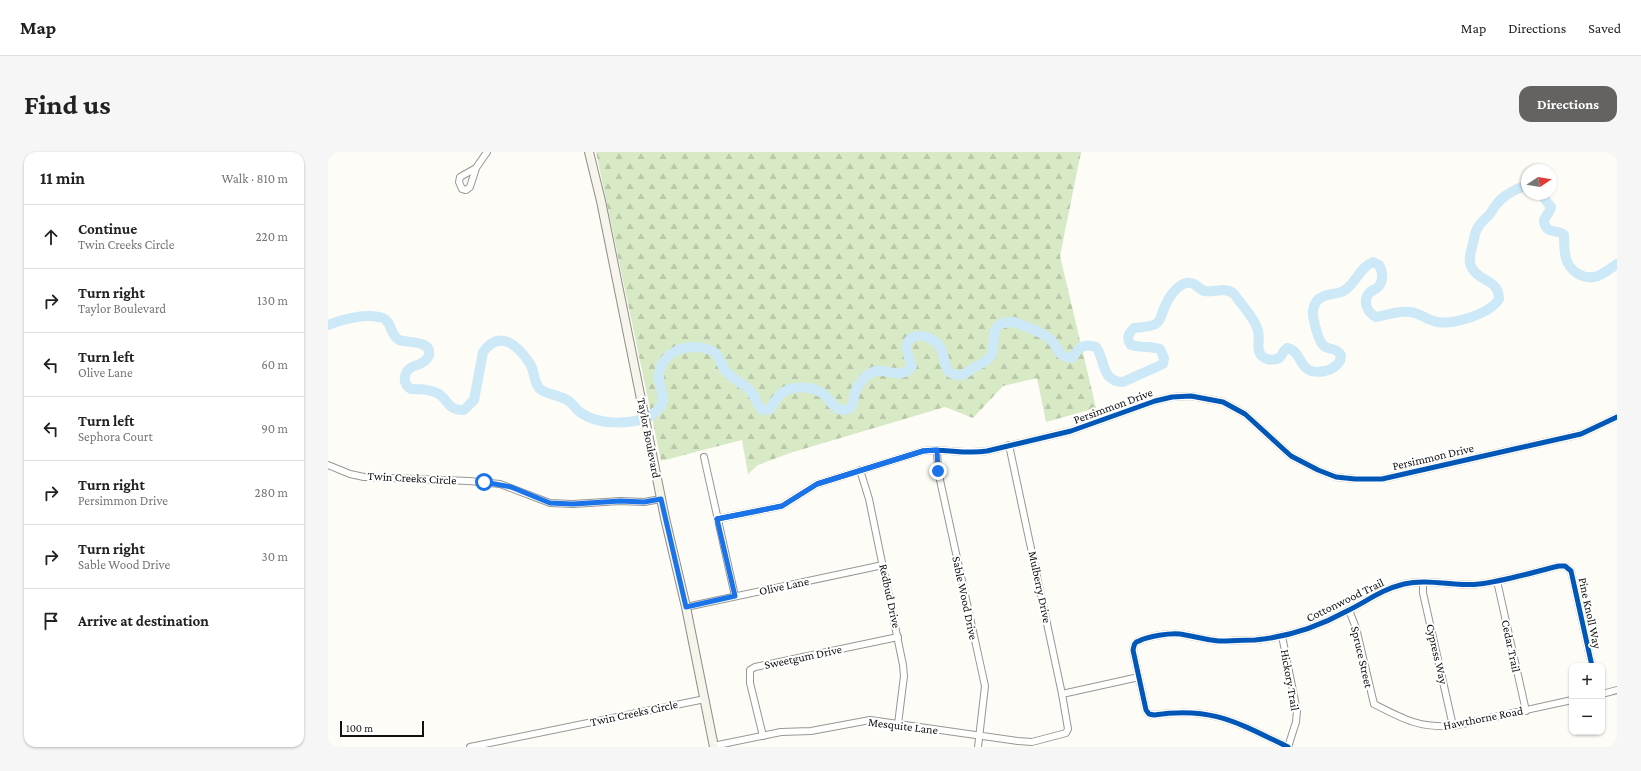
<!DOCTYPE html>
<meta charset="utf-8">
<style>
body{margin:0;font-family:"Crimson Pro",serif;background:#f6f6f6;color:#222}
.controls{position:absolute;right:12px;bottom:12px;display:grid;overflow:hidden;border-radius:8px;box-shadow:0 1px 3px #0004}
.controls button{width:36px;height:36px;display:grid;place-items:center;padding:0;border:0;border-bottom:1px solid #e0e0e0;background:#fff;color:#222;font:20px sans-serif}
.compass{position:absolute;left:1193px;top:12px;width:36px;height:36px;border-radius:50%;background:#fff;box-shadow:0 1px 3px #0004;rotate:78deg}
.scale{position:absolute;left:12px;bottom:10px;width:84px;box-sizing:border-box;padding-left:4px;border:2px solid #111;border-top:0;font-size:11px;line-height:14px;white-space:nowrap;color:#111;-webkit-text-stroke:3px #fff;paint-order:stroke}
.stop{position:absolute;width:12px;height:12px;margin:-9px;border:3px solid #1a73e8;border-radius:50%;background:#fff}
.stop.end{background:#1a73e8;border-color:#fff;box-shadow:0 1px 4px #0008}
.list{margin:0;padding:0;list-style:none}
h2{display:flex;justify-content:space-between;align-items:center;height:52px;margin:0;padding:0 16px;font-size:17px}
h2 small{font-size:13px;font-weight:400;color:#767676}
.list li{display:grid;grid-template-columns:26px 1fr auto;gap:12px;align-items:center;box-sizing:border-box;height:64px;padding:0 16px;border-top:1px solid #e0e0e0}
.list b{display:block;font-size:15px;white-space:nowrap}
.list p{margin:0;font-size:13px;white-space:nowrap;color:#767676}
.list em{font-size:13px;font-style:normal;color:#767676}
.icon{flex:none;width:22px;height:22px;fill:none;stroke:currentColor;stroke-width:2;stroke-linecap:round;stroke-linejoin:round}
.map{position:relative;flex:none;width:1289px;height:595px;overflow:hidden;border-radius:12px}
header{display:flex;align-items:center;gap:24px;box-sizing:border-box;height:56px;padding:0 20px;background:#fff;border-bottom:1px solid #e0e0e0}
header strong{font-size:19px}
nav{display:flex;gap:22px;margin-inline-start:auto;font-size:14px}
.intro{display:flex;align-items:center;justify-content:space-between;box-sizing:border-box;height:96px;padding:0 24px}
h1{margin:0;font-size:28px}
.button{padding:10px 18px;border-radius:12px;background:#646362;color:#fff;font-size:14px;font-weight:700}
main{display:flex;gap:24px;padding:0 24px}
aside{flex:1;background:#fff;border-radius:12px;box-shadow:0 1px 3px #0004}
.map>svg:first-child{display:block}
.forest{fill:url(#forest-firs)}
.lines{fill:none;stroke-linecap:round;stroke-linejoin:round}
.river{stroke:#cde8f7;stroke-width:10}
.street-casing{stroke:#979795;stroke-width:8}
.secondary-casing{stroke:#8e8d8b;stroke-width:10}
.street{stroke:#fffffe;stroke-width:6}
.secondary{stroke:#f6f4eb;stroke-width:8}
.cycleway-casing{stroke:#fff;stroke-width:8}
.cycleway{stroke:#0057b8;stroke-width:5}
.route{stroke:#1a73e8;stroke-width:5}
.labels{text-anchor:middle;stroke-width:4;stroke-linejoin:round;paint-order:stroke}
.street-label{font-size:12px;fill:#111;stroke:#fff}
</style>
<header>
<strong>Map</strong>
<nav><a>Map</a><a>Directions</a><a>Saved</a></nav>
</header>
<div class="intro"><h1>Find us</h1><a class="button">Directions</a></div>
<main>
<aside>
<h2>11 min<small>Walk · 810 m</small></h2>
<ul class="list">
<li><svg class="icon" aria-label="ahead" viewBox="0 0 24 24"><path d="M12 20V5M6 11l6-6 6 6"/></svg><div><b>Continue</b><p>Twin Creeks Circle</p></div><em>220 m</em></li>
<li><svg class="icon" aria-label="right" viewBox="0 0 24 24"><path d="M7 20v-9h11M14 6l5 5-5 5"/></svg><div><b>Turn right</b><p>Taylor Boulevard</p></div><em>130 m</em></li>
<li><svg class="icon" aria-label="left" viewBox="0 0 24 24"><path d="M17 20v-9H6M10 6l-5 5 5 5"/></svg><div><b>Turn left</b><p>Olive Lane</p></div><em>60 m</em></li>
<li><svg class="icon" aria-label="left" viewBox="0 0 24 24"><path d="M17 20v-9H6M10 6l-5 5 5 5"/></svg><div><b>Turn left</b><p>Sephora Court</p></div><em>90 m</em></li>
<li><svg class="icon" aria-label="right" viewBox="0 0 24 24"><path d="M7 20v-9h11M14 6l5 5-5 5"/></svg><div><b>Turn right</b><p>Persimmon Drive</p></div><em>280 m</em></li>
<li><svg class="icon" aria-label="right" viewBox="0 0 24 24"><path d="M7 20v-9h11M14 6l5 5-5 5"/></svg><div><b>Turn right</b><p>Sable Wood Drive</p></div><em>30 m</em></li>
<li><svg class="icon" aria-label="arrive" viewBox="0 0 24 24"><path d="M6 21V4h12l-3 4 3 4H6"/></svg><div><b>Arrive at destination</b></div></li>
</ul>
</aside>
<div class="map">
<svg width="1289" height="595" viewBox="0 0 1289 595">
<defs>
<pattern id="forest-firs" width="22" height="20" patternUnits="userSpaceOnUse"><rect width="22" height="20" fill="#d8eac5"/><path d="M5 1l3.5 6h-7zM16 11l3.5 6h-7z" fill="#b8c8a8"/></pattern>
</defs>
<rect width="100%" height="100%" fill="#fdfcf7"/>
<!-- forest -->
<path class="forest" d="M268 0H753L732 104 768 256 718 270 709 226 675 234 645 266 617 255 462 301 430 313 420 322 414 288 333 309Z"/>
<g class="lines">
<!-- river -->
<g class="river">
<path d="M1213 42 1223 55C1222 62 1213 66 1217 73 1220 82 1230 77 1236 83 1236 90 1236 99 1238 106 1241 119 1256 129 1270 124 1277 121 1283 116 1289 112"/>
<path d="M0 173C16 167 38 161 55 166 64 170 62 183 71 188 79 191 104 188 101 203 100 205 98 209 95 210 92 213 87 213 84 215 75 220 74 232 83 237 93 237 102 237 111 242 122 250 119 258 136 258L146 248 155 200C172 177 190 193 202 212 207 219 205 230 212 237 218 242 230 243 237 247 244 249 247 257 253 261 270 272 293 272 312 268"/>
<path d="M319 266C323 264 330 258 333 254 338 245 330 233 331 224 331 210 343 199 356 196 365 194 378 195 386 200 391 203 393 213 397 218 405 227 412 230 421 237 427 243 428 252 434 258L442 257C445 252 448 246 453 242 463 233 483 234 494 241 501 245 505 258 515 258 528 258 524 246 528 238 530 233 535 227 539 223 557 210 570 232 584 214 581 206 574 192 584 186 594 180 610 188 614 199 618 208 615 224 632 223 637 223 641 219 645 216 651 213 659 209 663 204 670 192 656 168 687 170 698 175 714 179 723 188 731 196 731 208 745 205 751 195 756 191 768 195 778 208 772 229 795 230L835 212 836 206 832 197C822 194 813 196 803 193 798 186 800 182 806 176 813 175 826 175 830 170 834 165 835 157 838 152 842 143 854 126 866 132 869 134 872 137 876 139 887 141 897 134 906 142 913 152 928 168 930 179 933 189 925 202 939 207 942 208 948 208 951 206 954 204 955 199 959 196 976 199 969 225 997 219 1004 217 1008 215 1012 209L1013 203C1007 194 1000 199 995 193 990 188 984 165 985 158 986 153 989 147 994 145 1001 141 1010 143 1017 138 1029 130 1031 116 1045 110L1051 113C1055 120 1056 130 1049 136 1046 138 1043 139 1041 141 1034 150 1040 161 1048 165 1059 163 1071 158 1082 160 1092 161 1099 168 1109 170 1125 173 1162 162 1171 147 1171 127 1151 130 1144 116 1140 110 1142 102 1144 95 1146 89 1146 83 1149 77 1152 71 1156 68 1161 63 1164 60 1165 56 1168 53 1175 43 1188 37 1199 33"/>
</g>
<defs>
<g id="street">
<path d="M148 16 142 35 138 38 134 37 131 30 132 25Z"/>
<path d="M148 16 159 0"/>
<path d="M609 298 610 319 657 534 650 595"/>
<path d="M376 305 407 444"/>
<path d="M0 313 22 322 36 325 141 329 172 332 222 351 245 352 292 349 316 350 333 347"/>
<path d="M532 318 541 347 575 513 576 524 570 572"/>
<path d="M389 367 454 354 489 332 595 299C616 296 637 303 659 299L743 279 827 249 844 245 863 244 895 250 917 262 963 304 990 318 1008 325 1027 327H1054L1253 282 1289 265"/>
<path d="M1169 429 1198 559"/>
<path d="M1095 430V441L1125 574"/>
<path d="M358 455 555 413"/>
<path d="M1021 458 1028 476 1046 552C1075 567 1091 576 1125 574L1244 548"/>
<path d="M954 484 969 559 968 570 960 595"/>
<path d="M734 542 811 525"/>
<path d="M1274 542 1289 538"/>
<path d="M435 584 422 531V518L427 515 570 485"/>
<path d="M385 594 453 580 483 579 542 568 690 589 704 590 738 581 740 577 734 542 681 293"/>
<path d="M142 595 377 547"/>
<path d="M960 595C910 571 884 554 826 563L821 562 818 558 805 498C806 494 806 490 811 489 820 484 842 481 852 482 865 484 878 488 891 489 903 489 915 488 927 488 960 485 990 475 1019 459 1040 449 1052 438 1076 432 1101 426 1126 435 1151 432 1178 429 1205 420 1231 414H1237L1243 419 1264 514"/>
</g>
<path id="secondary" d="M261 0 273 49 337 366 358 455 386 595"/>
</defs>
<!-- street casing -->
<use href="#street" class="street-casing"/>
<!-- secondary casing -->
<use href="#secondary" class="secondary-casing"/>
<!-- street -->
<use href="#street" class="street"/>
<!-- secondary -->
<use href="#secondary" class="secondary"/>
<defs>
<g id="cycleway">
<path d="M389 367 454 354 489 332 595 299C616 296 637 303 659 299L743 279 827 249 844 245 863 244 895 250 917 262 963 304 990 318 1008 325 1027 327H1054L1253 282 1289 265"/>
<path d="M960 595C910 571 884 554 826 563L821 562 818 558 805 498C806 494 806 490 811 489 820 484 842 481 852 482 865 484 878 488 891 489 903 489 915 488 927 488 960 485 990 475 1019 459 1040 449 1052 438 1076 432 1101 426 1126 435 1151 432 1178 429 1205 420 1231 414H1237L1243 419 1264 514"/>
</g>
</defs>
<!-- cycleway casing -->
<use href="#cycleway" class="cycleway-casing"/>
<!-- cycleway -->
<use href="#cycleway" class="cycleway"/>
</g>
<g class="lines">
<!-- route -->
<path class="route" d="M156 330 183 335 222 351 245 352 292 349 316 350 333 347 358 455 407 444 389 367 454 354 489 332 595 299 609 298 610 319"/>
</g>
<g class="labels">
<!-- street labels -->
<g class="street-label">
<text transform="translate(785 254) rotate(-20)" y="4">Persimmon Drive</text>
<text transform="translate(321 286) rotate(79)" y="4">Taylor Boulevard</text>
<text transform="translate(1105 305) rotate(-13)" y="4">Persimmon Drive</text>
<text transform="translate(84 326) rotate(3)" y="4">Twin Creeks Circle</text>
<text transform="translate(456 434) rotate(-12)" y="4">Olive Lane</text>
<text transform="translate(712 435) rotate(78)" y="4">Mulberry Drive</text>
<text transform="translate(562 444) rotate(78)" y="4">Redbud Drive</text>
<text transform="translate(637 446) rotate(78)" y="4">Sable Wood Drive</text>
<text transform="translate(1017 448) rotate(-26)" y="4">Cottonwood Trail</text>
<text transform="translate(1262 461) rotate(78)" y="4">Pine Knoll Way</text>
<text transform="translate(1183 494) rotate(78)" y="4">Cedar Trail</text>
<text transform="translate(1109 502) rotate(77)" y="4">Cypress Way</text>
<text transform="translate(475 505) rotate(-12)" y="4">Sweetgum Drive</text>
<text transform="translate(1034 505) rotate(77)" y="4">Spruce Street</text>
<text transform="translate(962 528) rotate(80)" y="4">Hickory Trail</text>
<text transform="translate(306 561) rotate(-12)" y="4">Twin Creeks Circle</text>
<text transform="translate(1155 566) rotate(-11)" y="4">Hawthorne Road</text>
<text transform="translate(575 574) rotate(7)" y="4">Mesquite Lane</text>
</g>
</g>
</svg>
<div class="controls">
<button>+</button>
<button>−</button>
</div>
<svg class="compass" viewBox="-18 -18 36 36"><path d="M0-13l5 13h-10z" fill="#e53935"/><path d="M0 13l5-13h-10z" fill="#767676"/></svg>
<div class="scale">100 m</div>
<div class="stop" style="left:156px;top:330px"></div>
<div class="stop end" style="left:610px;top:319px"></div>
</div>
</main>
